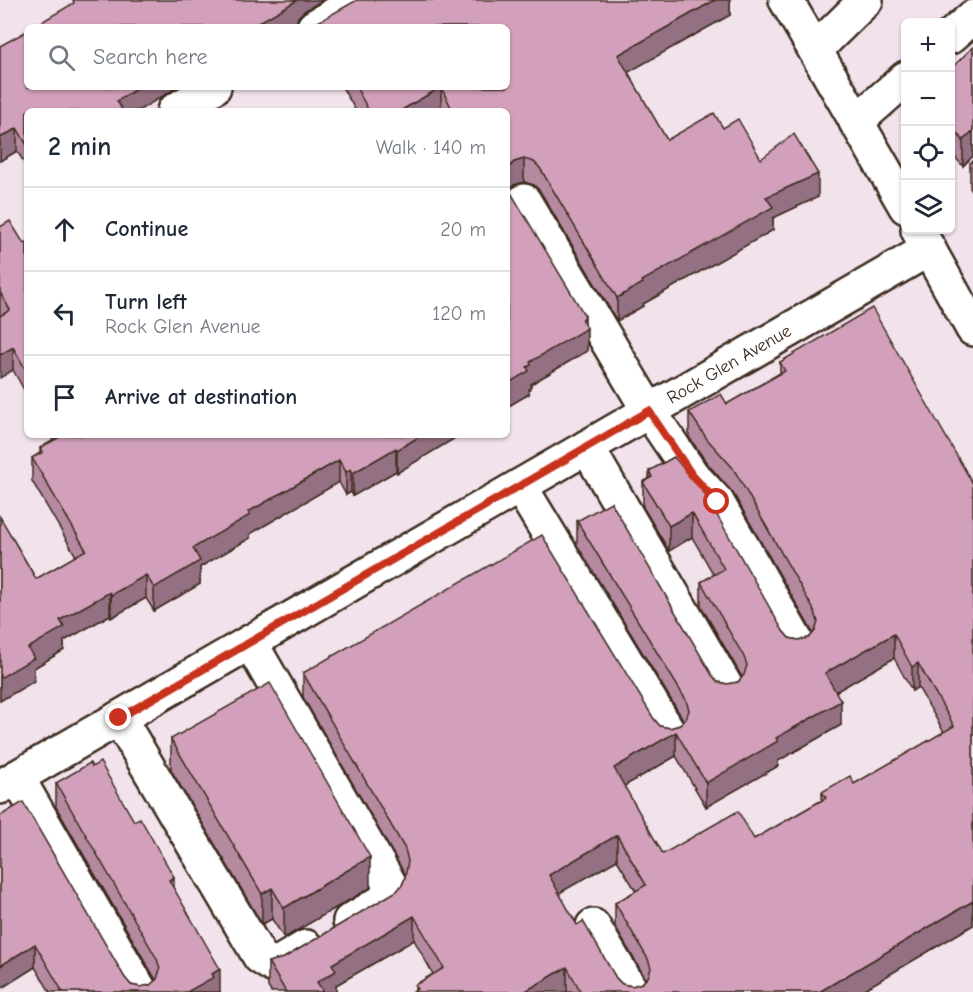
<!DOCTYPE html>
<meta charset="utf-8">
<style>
body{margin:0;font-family:"Comic Neue",sans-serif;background:#f2f2f3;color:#1f2937}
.controls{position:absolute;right:18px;top:18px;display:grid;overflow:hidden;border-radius:9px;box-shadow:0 2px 4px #0004}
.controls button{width:54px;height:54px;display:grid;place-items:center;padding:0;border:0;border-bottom:2px solid #e0e1e3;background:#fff;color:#1f2937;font:30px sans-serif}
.stop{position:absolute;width:18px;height:18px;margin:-14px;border:4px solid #c8321e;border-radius:50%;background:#fff}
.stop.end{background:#c8321e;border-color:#fff;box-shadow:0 2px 6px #0008}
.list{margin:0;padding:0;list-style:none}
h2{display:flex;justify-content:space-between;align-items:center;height:78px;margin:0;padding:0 24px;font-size:26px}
h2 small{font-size:20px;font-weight:400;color:#747a83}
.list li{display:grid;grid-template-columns:39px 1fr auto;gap:18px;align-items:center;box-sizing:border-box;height:84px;padding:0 24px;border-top:2px solid #e0e1e3}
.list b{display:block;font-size:22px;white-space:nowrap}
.list p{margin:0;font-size:20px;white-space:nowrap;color:#747a83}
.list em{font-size:20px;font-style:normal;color:#747a83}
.icon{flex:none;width:33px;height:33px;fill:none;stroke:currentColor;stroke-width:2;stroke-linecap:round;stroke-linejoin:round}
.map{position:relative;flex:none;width:973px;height:992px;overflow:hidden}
.search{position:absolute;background:#fff;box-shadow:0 2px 4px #0004;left:24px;top:24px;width:486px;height:66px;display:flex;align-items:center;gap:15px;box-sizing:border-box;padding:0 21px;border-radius:9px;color:#747a83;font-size:22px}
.panel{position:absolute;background:#fff;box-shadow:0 2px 4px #0004;left:24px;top:108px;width:486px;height:330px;border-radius:9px}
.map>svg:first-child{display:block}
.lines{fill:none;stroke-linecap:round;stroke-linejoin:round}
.minor-casing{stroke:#3b2a1e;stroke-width:38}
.major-casing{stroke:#3b2a1e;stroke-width:38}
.minor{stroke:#fff;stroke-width:33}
.major{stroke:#fff;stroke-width:33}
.wall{fill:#b58aa1;stroke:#3b2a1e;stroke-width:1.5;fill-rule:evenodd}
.shaded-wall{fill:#947083;stroke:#3b2a1e;stroke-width:1.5}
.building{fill:#d3a0bb;stroke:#3b2a1e;stroke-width:1.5;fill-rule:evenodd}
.route{stroke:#c8321e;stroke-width:8}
.labels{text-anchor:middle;stroke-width:6;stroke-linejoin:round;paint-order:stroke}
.street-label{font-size:18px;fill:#3b2a1e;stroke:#fff}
</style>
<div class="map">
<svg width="973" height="992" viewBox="0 0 973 992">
<rect width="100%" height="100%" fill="#f2e2eb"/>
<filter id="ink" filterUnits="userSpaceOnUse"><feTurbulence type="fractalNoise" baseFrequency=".0167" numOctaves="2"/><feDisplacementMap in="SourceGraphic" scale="12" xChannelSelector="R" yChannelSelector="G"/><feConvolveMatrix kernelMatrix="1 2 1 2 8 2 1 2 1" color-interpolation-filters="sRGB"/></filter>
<g filter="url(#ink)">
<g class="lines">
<defs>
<g id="minor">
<path d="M314 27 359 0"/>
<path d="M950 37 973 17"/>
<path d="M815 50 866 0"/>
<path d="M174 111 214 87"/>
<path d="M856 122 906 78"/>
<path d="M524 201 649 411 692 475 717 502 799 646"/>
<path d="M587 447 728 690"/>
<path d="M520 486 670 734"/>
<path d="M250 642 389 883 387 899 350 921"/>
<path d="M119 718 260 957 274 966 306 947"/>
<path d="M17 777 141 992"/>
<path d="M0 787 929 249"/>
<path d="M593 926 632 992"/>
</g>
<g id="major">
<path d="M786 0 906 207"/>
<path d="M918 230 973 329"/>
</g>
</defs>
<!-- minor casing -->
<use href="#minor" class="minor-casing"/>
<!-- major casing -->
<use href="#major" class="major-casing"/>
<!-- minor -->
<use href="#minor" class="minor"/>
<!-- major -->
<use href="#major" class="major"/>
</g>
<!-- wall -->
<g class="wall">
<path d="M730 0V15L628 72 667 140 723 128 761 159 818 197 773 218V230L643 304V306L617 321 540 191 534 185 524 182 514 185 509 190 585 323 587 351 531 384V387L529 389V394L507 407V111H356L342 87H507V27H318V22Z"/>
<path d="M0 46 27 111V167L17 151 0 161Z"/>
<path d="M973 47V156L963 166 951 153V69Z"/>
<path d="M973 161V193L970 188V163Z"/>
<path d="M0 227 24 244 27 242V395L13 370 0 315Z"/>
<path d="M780 362 973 484V925L860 992H568L567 991H415V985L433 974 414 940 336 985V992H271L268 987V962L284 958 397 891 402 885 406 876 303 697V673L654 719 660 726 670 728 680 725 684 721 577 545V521L718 682 727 684 738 682 742 677 701 606V582L714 575 692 537 669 551 643 507V482L649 479V471L674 457 783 631 789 638 798 640 809 638 813 633 733 493 707 463 689 437V412L727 404 780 373ZM894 658 912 691 918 687 944 732 854 784 822 792V800L754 839 663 854 624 786 676 756 706 807 778 766V761L841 725 835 692ZM617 860 636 891 615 903V927L646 979 642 983 632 986 622 984 616 978 577 925 559 893Z"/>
<path d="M50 435H460L397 473 396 471 353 496 351 492 346 495 339 482 250 534V538L200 567V584L154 611 146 598 111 618 110 615 64 641V650L34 668V681L0 701V517L36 579 76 556 32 481V458L40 453V448L53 441Z"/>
<path d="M171 739 370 888 284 938 272 919 262 924 171 770Z"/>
<path d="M56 783 174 889 220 992H50L35 967 0 989V992V816L125 978 131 985 140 987 150 985 156 980 56 807Z"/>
</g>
<!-- shaded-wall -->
<g class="shaded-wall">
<path d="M296 0H323L304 11 298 17 296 24 291 27H251Z"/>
<path d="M715 0H730V15L618 78V55Z"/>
<path d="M139 87H178L138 111H117V101Z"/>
<path d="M441 87V110L440 111H400Z"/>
<path d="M17 128V151L0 161V138Z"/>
<path d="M973 131V156L963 166V140Z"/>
<path d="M524 159V182L514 185 508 191 507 195V172L508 168 514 162Z"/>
<path d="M818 174V197L773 218V230L643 304V306L617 321V298L766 197Z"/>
<path d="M585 316V330L587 328V351L531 384V387L529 389V394L507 407V384L527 367 530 362 582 320Z"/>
<path d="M13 347V370L0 378V355Z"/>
<path d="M422 435H460L397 473V450Z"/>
<path d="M396 448V471L353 496V473Z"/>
<path d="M339 460V482L250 534V538L200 567V584L154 611V588L193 548 248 512Z"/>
<path d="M351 469V492L346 495V472Z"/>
<path d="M692 513V537L669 551V526Z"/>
<path d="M146 575V598L111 618V595Z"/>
<path d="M110 592V615L64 641V650L34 668V681L0 701V678L28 648 60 620Z"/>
<path d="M894 634V658L825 698V673Z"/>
<path d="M918 663V687L912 691V667Z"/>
<path d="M841 701V725L778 761V766L706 807V783L776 738Z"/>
<path d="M676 732V756L614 792V768Z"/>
<path d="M617 835V860L549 899V875Z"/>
<path d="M370 857V888L284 938V908Z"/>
<path d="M174 877V900L169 880Z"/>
<path d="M272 888V919L262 924V894Z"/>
<path d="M973 901V925L860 992H819Z"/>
<path d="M414 916V940L336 985V992H317V982L332 964Z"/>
<path d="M35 944V967L0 989V966Z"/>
<path d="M567 967V991L566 992H524Z"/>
<path d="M220 969V992H187L212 974Z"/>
</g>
<!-- building -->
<g class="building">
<path d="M73 0H296V1L251 27H33L74 3Z"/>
<path d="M357 0H715L618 55 667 140 714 113 723 128 738 119 761 159 794 134 818 174 766 197 773 207 642 281 643 283 617 298 540 168 534 162 524 159 514 162 508 168 507 172V111H453L441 87 400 111H369L356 87H507V27H321L318 22Z"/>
<path d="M27 31V87H139L117 101 123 111H27V145L17 128 0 138V46Z"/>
<path d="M973 47V131L963 140 951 127V69Z"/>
<path d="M507 184 508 188 585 316 582 320 587 328 530 362 531 365 527 367 529 371 507 384Z"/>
<path d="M10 221 24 244 27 242V372L13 347 0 355V316L10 310 0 292V227Z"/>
<path d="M872 308 973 484V901L819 992H581L567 967 524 992H413L417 989 415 985 444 968 414 916 332 964 336 971 317 982 323 992H286L268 962 284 958 397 891 402 885 405 878 408 861 405 849 303 673 542 535 654 719 660 726 670 728 680 725 686 719 689 710 686 700 577 521 611 502 712 675 718 682 727 684 738 682 744 675 747 665 744 657 701 582 724 569 692 513 669 526 643 482 652 477 649 471 674 457 702 489 783 631 789 638 798 640 809 638 815 631 818 622 815 612 733 468 707 439 689 412 721 394 727 404 785 371 780 362ZM894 634 912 667 918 663 954 726 854 784 850 776 822 792 826 798 754 839 738 811 663 854 614 768 676 732 706 783 778 741 776 738 841 701 825 673ZM617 835 646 885 615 903 648 959 651 968 648 977 642 983 632 986 622 984 616 978 583 921 577 925 549 875Z"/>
<path d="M63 435H422L397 450 396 448 353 473 351 469 346 472 339 460 248 512 250 515 193 548 200 561 154 588 146 575 111 595 110 592 60 620 64 627 28 648 34 658 0 678V517L36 579 86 550 32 458 43 452 40 448Z"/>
<path d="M270 683 370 857 284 908 272 888 262 894 171 739Z"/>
<path d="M100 762 134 821 140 818 174 877 169 880 220 969 212 974 214 977 187 992H60L62 991 35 944 0 966V816L23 802 125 978 131 985 140 987 150 985 157 979 160 969 157 959 56 783 90 763 92 767Z"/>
</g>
</g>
<g class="lines" filter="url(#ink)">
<!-- route -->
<path class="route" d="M119 718 649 411 692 475 717 502"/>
</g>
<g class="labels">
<!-- street labels -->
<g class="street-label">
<text transform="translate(729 364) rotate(-30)" y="6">Rock Glen Avenue</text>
</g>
</g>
</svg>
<div class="controls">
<button>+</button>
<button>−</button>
<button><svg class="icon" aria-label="locate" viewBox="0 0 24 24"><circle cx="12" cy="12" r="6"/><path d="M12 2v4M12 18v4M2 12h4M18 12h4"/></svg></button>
<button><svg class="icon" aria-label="layers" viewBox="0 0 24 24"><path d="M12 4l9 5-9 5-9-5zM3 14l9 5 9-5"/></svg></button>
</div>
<div class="stop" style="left:717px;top:502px"></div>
<div class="stop end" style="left:119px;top:718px"></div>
<div class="search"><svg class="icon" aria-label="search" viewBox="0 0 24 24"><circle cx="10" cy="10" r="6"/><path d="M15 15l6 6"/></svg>Search here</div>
<section class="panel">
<h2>2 min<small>Walk · 140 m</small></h2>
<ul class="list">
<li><svg class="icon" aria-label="ahead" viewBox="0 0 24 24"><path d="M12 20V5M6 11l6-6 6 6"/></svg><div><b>Continue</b></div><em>20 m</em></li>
<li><svg class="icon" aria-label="left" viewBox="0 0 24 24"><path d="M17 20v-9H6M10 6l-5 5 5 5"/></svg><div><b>Turn left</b><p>Rock Glen Avenue</p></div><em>120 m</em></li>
<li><svg class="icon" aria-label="arrive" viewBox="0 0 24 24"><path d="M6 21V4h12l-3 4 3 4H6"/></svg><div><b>Arrive at destination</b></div></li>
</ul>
</section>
</div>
